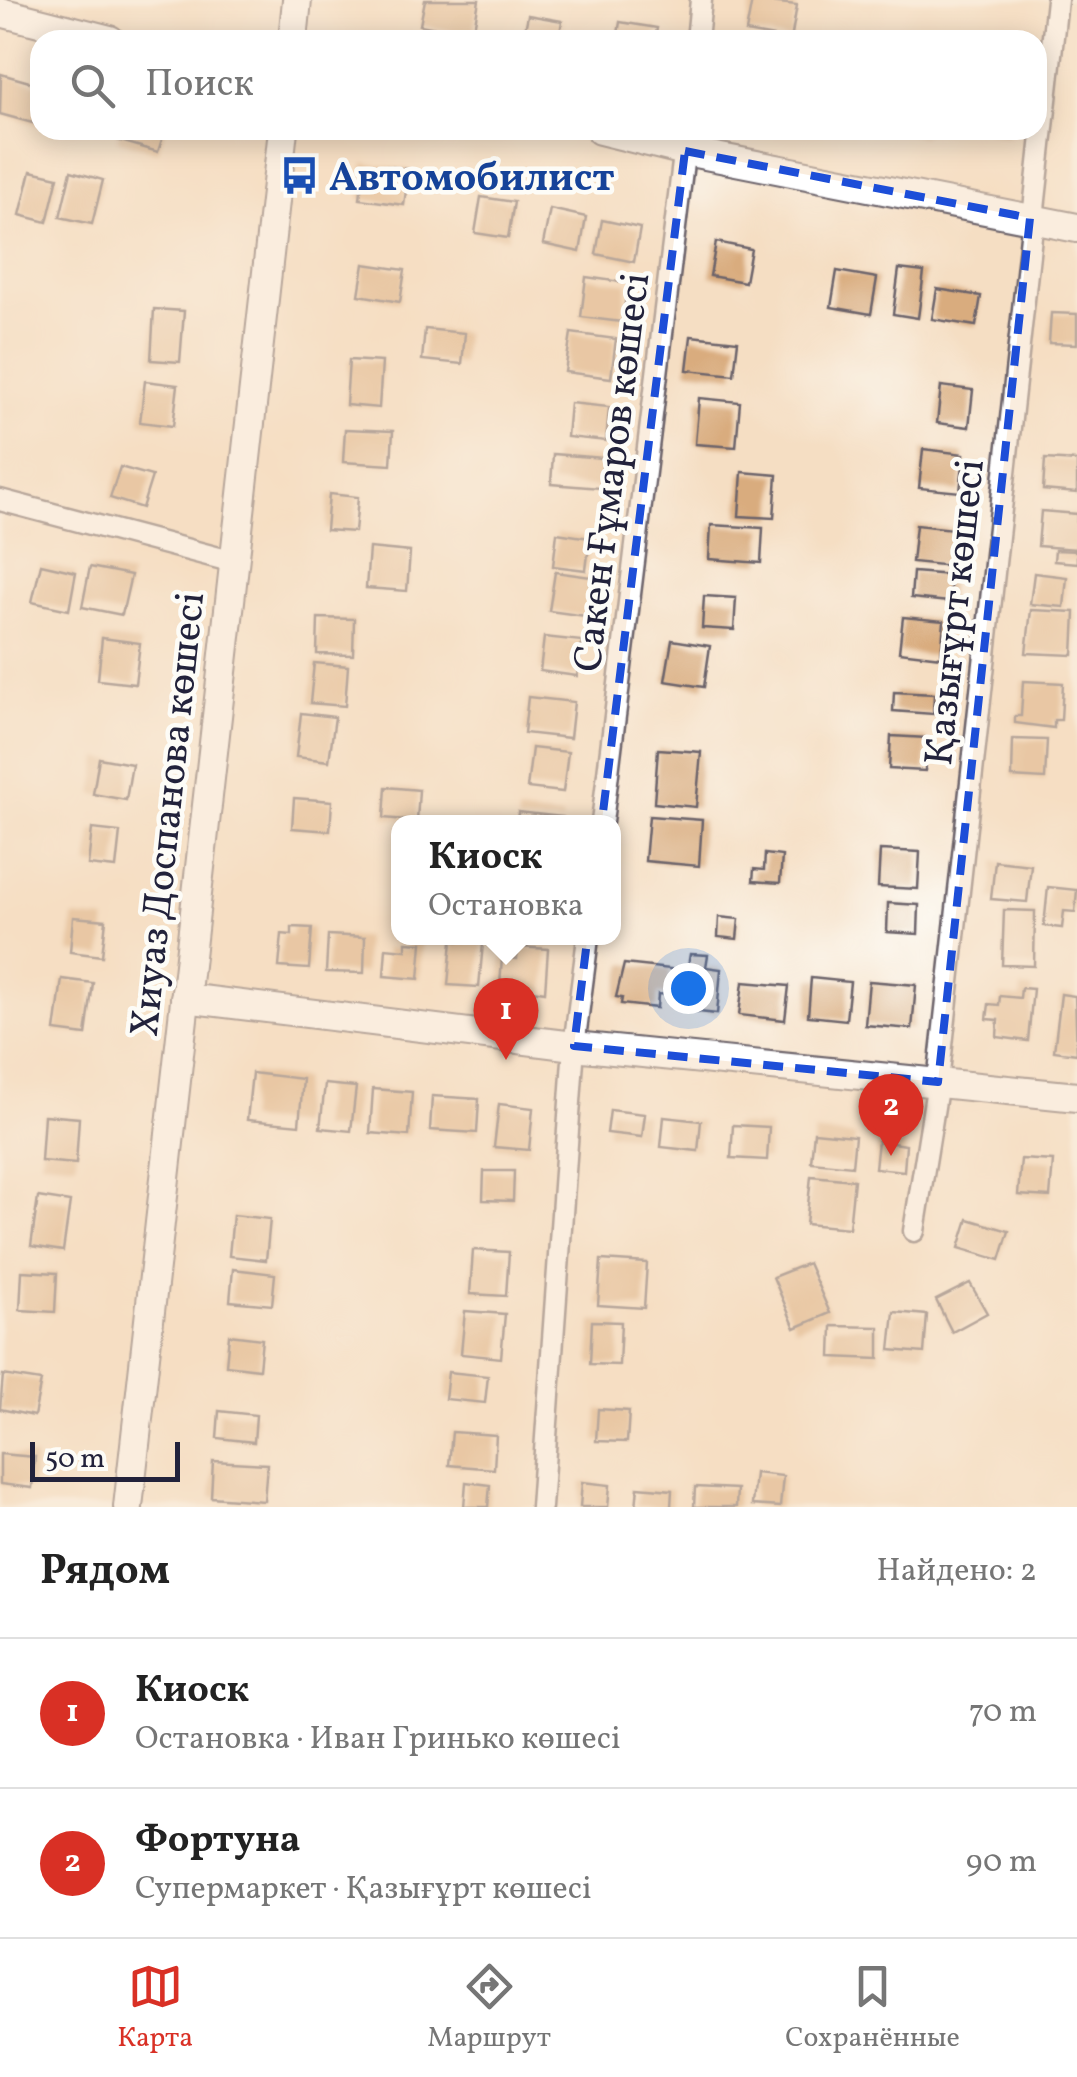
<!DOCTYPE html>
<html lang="ru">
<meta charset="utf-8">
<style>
body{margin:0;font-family:Vollkorn,serif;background:#f6f6f6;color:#222}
.scale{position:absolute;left:30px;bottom:25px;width:150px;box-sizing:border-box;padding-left:10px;border:5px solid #22223b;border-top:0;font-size:28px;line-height:35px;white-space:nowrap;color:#22223b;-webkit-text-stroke:8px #fdfcf7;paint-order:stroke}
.you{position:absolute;left:688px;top:988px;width:35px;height:35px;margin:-25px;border:8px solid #fff;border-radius:50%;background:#1a73e8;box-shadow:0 0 0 15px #1a73e833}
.badge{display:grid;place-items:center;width:65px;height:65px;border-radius:50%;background:#d93025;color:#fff;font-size:32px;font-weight:700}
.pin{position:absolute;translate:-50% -82px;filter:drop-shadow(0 2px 5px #0008)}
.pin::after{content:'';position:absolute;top:52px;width:35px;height:30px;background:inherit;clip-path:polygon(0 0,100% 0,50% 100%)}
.popup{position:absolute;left:391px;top:815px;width:230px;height:130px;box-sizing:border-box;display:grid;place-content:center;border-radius:20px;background:#fff;filter:drop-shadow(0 2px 8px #0005);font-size:32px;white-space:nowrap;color:#767676}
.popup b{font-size:38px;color:#222}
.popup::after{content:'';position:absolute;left:50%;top:100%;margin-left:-20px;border:20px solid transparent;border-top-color:#fff}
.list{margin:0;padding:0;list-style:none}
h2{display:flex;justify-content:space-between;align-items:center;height:130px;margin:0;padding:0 40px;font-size:42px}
h2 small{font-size:32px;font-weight:400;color:#767676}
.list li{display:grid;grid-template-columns:65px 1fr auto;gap:30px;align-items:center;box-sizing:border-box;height:150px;padding:0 40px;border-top:2px solid #e0e0e0}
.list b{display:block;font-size:38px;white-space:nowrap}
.list p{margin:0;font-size:32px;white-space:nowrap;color:#767676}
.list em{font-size:32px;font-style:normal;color:#767676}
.icon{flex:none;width:55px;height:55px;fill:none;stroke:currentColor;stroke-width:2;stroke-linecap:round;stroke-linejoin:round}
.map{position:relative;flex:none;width:1077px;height:1507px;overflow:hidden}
.search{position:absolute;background:#fff;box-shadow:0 5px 25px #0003;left:30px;right:30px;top:30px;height:110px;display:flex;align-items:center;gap:25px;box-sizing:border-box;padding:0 35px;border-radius:30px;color:#767676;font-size:38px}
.sheet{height:430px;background:#fff}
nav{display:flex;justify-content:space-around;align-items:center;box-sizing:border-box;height:140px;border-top:2px solid #e0e0e0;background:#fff;font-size:28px;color:#767676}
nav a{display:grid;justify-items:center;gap:5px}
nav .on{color:#d93025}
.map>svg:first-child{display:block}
.building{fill:#d9ac7e}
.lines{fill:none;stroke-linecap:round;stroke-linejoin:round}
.street-casing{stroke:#6c646b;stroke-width:25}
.secondary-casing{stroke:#6c646b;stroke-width:32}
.street{stroke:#fff;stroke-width:20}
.secondary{stroke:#fff;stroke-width:28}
.marked{fill:none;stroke:#1d4ed8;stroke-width:8;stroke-dasharray:20 12;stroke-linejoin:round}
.labels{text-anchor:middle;stroke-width:9;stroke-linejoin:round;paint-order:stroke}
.transit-label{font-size:40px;font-weight:bold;fill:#164399;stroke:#fdfcf7;text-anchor:start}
.street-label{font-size:40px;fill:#22223b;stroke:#fdfcf7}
</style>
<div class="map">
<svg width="1077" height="1507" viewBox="0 0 1077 1507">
<rect width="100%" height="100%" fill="#fdfcf7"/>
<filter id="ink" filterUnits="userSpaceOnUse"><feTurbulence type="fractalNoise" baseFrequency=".01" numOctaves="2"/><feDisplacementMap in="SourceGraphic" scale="20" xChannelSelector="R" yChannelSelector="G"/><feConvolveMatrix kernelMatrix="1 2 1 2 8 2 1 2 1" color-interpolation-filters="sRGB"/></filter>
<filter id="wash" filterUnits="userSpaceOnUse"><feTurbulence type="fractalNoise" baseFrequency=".0048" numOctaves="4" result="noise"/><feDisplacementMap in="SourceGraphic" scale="40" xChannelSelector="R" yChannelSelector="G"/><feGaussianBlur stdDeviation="2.25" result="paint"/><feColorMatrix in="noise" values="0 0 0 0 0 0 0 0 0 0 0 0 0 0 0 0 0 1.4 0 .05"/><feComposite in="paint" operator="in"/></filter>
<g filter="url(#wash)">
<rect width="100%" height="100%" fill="#f5dec3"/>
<g id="blocks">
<!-- building -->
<g class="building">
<path d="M425 0H479L473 35 420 25Z"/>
<path d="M752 0 797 5 791 40 746 32Z"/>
<path d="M528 15 562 21 559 40H523Z"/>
<path d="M620 22 657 28 655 40H617Z"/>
<path d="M1 74 40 85V125L0 114Z"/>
<path d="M120 130H165L158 152 117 140Z"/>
<path d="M900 130H924L923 137Z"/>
<path d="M982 130H1009L1007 137Z"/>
<path d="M364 163 409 169 404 205 360 199Z"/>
<path d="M31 171 58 177 47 222 20 215Z"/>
<path d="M71 171 103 180 92 224 60 217Z"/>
<path d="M481 197 514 202 508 238 475 233Z"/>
<path d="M550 209 586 217 580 252 543 244Z"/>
<path d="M602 220 640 228 634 262 596 254Z"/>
<path d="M716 242 751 249 745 282 710 276Z"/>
<path d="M364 264 405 270 400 302 359 295Z"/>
<path d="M899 269 924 272 918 318 893 314Z"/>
<path d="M837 271 877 278 871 314 831 307Z"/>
<path d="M586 277 628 283 622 322 581 317Z"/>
<path d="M937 289 981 296 976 326 932 319Z"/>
<path d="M154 309 184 311 180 362 151 360Z"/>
<path d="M1051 313 1077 314V344L1049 343Z"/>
<path d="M425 329 465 333 462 364 422 360Z"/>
<path d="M571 333 616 339 611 378 565 372Z"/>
<path d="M691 336 738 341 734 375 687 370Z"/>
<path d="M349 360 382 362 379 408 346 405Z"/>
<path d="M145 381 178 385 173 426 140 422Z"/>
<path d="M941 386 973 390 969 427 937 423Z"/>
<path d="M699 398 740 402 736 447 695 444Z"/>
<path d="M570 403 609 407 606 441 567 437Z"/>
<path d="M345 429 393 431 391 465 343 462Z"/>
<path d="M923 449 964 454 960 492 919 488Z"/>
<path d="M553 454 603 458 600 488 551 484Z"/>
<path d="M1045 459 1077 461V493L1043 490Z"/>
<path d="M120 467 152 476 142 508 110 498Z"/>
<path d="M742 472 777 475 774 518 739 516Z"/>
<path d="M329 494 358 497 355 532 326 530Z"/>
<path d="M1041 511 1077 514 1076 549 1038 546Z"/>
<path d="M711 525 763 528 761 563 709 559Z"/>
<path d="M916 525 954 529 951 566 912 562Z"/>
<path d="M557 533 590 538 586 570 553 566Z"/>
<path d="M369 548 410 552 407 591 366 588Z"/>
<path d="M1055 550 1077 551V563L1054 561Z"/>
<path d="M41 564 76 572 69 610 32 602Z"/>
<path d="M90 567 131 575 122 615 82 607Z"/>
<path d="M555 572 591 577 586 616 549 611Z"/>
<path d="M913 572 951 575 949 602 911 598Z"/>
<path d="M1034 573 1067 577 1064 607 1030 604Z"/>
<path d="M704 596 736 598 734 630 702 628Z"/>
<path d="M1031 610 1075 612 1073 655 1026 653Z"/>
<path d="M903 617 944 621 941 657 899 652Z"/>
<path d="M318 618 354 619 353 655 317 654Z"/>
<path d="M544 637 582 641 577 676 540 671Z"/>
<path d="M102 638 140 643 135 684 98 680Z"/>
<path d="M672 640 710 646 704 687 665 681Z"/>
<path d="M314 663 348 666 345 706 310 703Z"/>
<path d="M1023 681 1063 683 1061 720H1054V728L1015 723V716H1021Z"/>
<path d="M894 692 934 694 933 714 893 711Z"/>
<path d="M528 697 574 702 570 738 524 733Z"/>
<path d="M301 713 335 717 329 761 296 757Z"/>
<path d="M891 736 927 738 925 771 889 769Z"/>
<path d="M1013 739 1047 740 1045 779 1012 777Z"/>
<path d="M532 748 568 752 563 792 527 788Z"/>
<path d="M658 749 701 752 696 807 654 803Z"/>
<path d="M99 758 132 764 126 800 93 794Z"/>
<path d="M386 787 419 790 417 821 384 818Z"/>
<path d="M294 798 332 801 330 831 292 828Z"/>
<path d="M518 812 563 817 562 822H517Z"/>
<path d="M649 816 702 820 699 866 645 861Z"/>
<path d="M92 829 120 832 116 868 88 865Z"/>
<path d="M880 850 920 852 918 889 878 887Z"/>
<path d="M765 854 782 856 780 883 753 881 754 869 764 870Z"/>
<path d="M995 861 1031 865 1027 902 991 899Z"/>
<path d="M1048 887 1077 890 1075 912 1064 911 1062 928 1044 926Z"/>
<path d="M888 903 919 905 918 934 887 932Z"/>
<path d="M1004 910 1035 911 1034 966 1002 965Z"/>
<path d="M73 917 106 920 102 956 70 952Z"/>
<path d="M719 917 739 919 737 939 718 937Z"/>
<path d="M292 927 312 928 309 969 279 967 282 934 292 935Z"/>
<path d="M328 935 365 937 364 973 326 972Z"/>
<path d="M452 941 483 943 479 987 448 985Z"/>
<path d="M406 942 422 943 419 979 384 976 386 948 406 950Z"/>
<path d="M518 947 548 949 545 992 500 985 502 958 517 959Z"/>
<path d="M690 954 708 955 706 967 721 969 717 1014 681 1010Z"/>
<path d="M624 964 671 969 668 995 658 994 657 1008 621 1004 622 998 616 997Z"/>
<path d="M811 978 850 982 846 1020 808 1016Z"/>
<path d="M62 979 93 983 86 1035 55 1031Z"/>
<path d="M869 981 916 985 912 1029 865 1025Z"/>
<path d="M743 982 789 986 785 1020 739 1015Z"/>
<path d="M1021 988 1033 989 1028 1041 997 1037 998 1020 987 1019 989 1004 999 1005 1000 996 1020 998Z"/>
<path d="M1061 994 1075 996 1077 1054 1054 1051Z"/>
<path d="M252 1073 303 1079 299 1125 247 1120Z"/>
<path d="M325 1084 356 1087 351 1131 320 1128Z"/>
<path d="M373 1089 412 1092 409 1136 370 1133Z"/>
<path d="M432 1096 479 1099 477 1133 430 1130Z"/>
<path d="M499 1104 533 1108 529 1150 494 1147Z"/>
<path d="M610 1110 645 1114 642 1137 607 1133Z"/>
<path d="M44 1115 79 1118 76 1164 41 1161Z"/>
<path d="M664 1117 701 1121 698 1151 661 1147Z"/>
<path d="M733 1125 769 1127 767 1160 731 1158Z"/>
<path d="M814 1132 855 1136 852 1166 811 1162Z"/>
<path d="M878 1141 906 1145 904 1171 875 1168Z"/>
<path d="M1021 1159 1053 1161 1050 1197 1018 1195Z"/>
<path d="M484 1171H514L513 1201 483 1200Z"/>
<path d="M811 1176 854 1180 849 1228 806 1224Z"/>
<path d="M38 1197 70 1202 63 1251 31 1246Z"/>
<path d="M233 1215 270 1219 266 1260 229 1256Z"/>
<path d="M968 1219 1009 1231 1000 1260 959 1248Z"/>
<path d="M473 1250 509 1252 506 1296 470 1294Z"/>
<path d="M601 1260 647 1263 644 1308 598 1305Z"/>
<path d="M808 1263 830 1313 795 1328 773 1277Z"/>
<path d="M233 1269 275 1274 272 1305 230 1301Z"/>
<path d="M22 1271 57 1273 55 1312 20 1310Z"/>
<path d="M970 1283 987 1313 952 1332 936 1300Z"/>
<path d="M465 1311 505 1314 501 1358 461 1354Z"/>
<path d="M894 1312 927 1315 924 1353 890 1350Z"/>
<path d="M592 1321 621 1322 619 1365 590 1364Z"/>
<path d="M832 1326 879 1327V1359L831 1357Z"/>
<path d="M229 1335 262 1339 259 1369 226 1365Z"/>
<path d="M448 1372 488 1376 485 1403 445 1399Z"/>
<path d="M3 1375 41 1381 34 1416 0 1409Z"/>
<path d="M598 1409 629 1411 627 1442 596 1441Z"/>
<path d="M219 1411 256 1415 254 1442 217 1438Z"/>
<path d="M452 1432 496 1435 494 1469 449 1465Z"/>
<path d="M0 1454 35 1457 32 1488 0 1484Z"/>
<path d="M213 1461 267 1464 264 1501 211 1497Z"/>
<path d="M755 1473 783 1476 780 1507 752 1505Z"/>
<path d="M466 1482 490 1485 488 1507H464Z"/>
<path d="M582 1482 610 1485 608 1507H580Z"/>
<path d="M638 1487 672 1490 671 1507H636Z"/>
<path d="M695 1487 737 1489 736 1507H694Z"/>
</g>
</g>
</g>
<g filter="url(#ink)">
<use href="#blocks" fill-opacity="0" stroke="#6c646b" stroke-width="2.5"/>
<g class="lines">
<defs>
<g id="street">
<path d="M697 40 701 0"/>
<path d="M0 500 234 562"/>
<path d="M602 822 687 130"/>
<path d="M914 1231 938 1082 1057 0"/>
<path d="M541 1507 574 1046 588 938"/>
</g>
<g id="secondary">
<path d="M0 12 110 40"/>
<path d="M293 40 297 0"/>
<path d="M600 130 685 151 1077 228"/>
<path d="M185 998 574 1046 1077 1097"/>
<path d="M128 1507 283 130"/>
</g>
</defs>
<!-- street casing -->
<use href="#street" class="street-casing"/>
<!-- secondary casing -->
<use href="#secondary" class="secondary-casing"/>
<!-- street -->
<use href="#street" class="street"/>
<!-- secondary -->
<use href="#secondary" class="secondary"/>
</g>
</g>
<!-- marked area -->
<path d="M0 0H1077V1507H0ZM685 151 1030 218 938 1082 574 1046Z" fill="#f5dec3" fill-opacity=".55" fill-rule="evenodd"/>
<path class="marked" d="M685 151 1030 218 938 1082 574 1046Z"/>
<!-- icons -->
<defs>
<symbol id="bus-bare" viewBox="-9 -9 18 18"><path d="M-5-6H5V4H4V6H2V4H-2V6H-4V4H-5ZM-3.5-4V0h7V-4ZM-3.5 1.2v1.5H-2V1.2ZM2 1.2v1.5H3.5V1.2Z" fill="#1a4fb4" stroke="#fdfcf7" stroke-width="2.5" paint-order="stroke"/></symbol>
</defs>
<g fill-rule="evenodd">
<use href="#bus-bare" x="272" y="148" width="55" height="55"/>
</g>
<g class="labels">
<!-- transit labels -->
<g class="transit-label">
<text x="329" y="190">Автомобилист</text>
</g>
<!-- street labels -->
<g class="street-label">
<text transform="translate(610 472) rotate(-83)" y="14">Сакен Ғұмаров көшесі</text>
<text transform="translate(953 612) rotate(-84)" y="14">Қазығұрт көшесі</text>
<text transform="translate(166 814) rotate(-84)" y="14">Хиуаз Доспанова көшесі</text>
</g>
</g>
</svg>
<div class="scale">50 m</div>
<div class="you"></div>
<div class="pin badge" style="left:506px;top:1060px">1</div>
<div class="popup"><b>Киоск</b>Остановка</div>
<div class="pin badge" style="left:891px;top:1156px">2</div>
<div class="search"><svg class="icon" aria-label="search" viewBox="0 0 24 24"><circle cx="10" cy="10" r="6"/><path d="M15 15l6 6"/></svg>Поиск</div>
</div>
<section class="sheet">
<h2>Рядом<small>Найдено: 2</small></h2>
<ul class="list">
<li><span class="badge">1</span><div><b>Киоск</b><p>Остановка · Иван Гринько көшесі</p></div><em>70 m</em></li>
<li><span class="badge">2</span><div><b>Фортуна</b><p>Супермаркет · Қазығұрт көшесі</p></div><em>90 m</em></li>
</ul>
</section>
<nav>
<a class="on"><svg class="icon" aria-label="map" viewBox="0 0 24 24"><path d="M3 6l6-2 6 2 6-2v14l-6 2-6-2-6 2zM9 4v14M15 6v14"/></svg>Карта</a>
<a><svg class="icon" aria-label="directions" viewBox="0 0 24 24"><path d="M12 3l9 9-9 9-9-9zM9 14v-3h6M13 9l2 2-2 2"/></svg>Маршрут</a>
<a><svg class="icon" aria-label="saved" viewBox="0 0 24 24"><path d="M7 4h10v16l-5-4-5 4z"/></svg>Сохранённые</a>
</nav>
